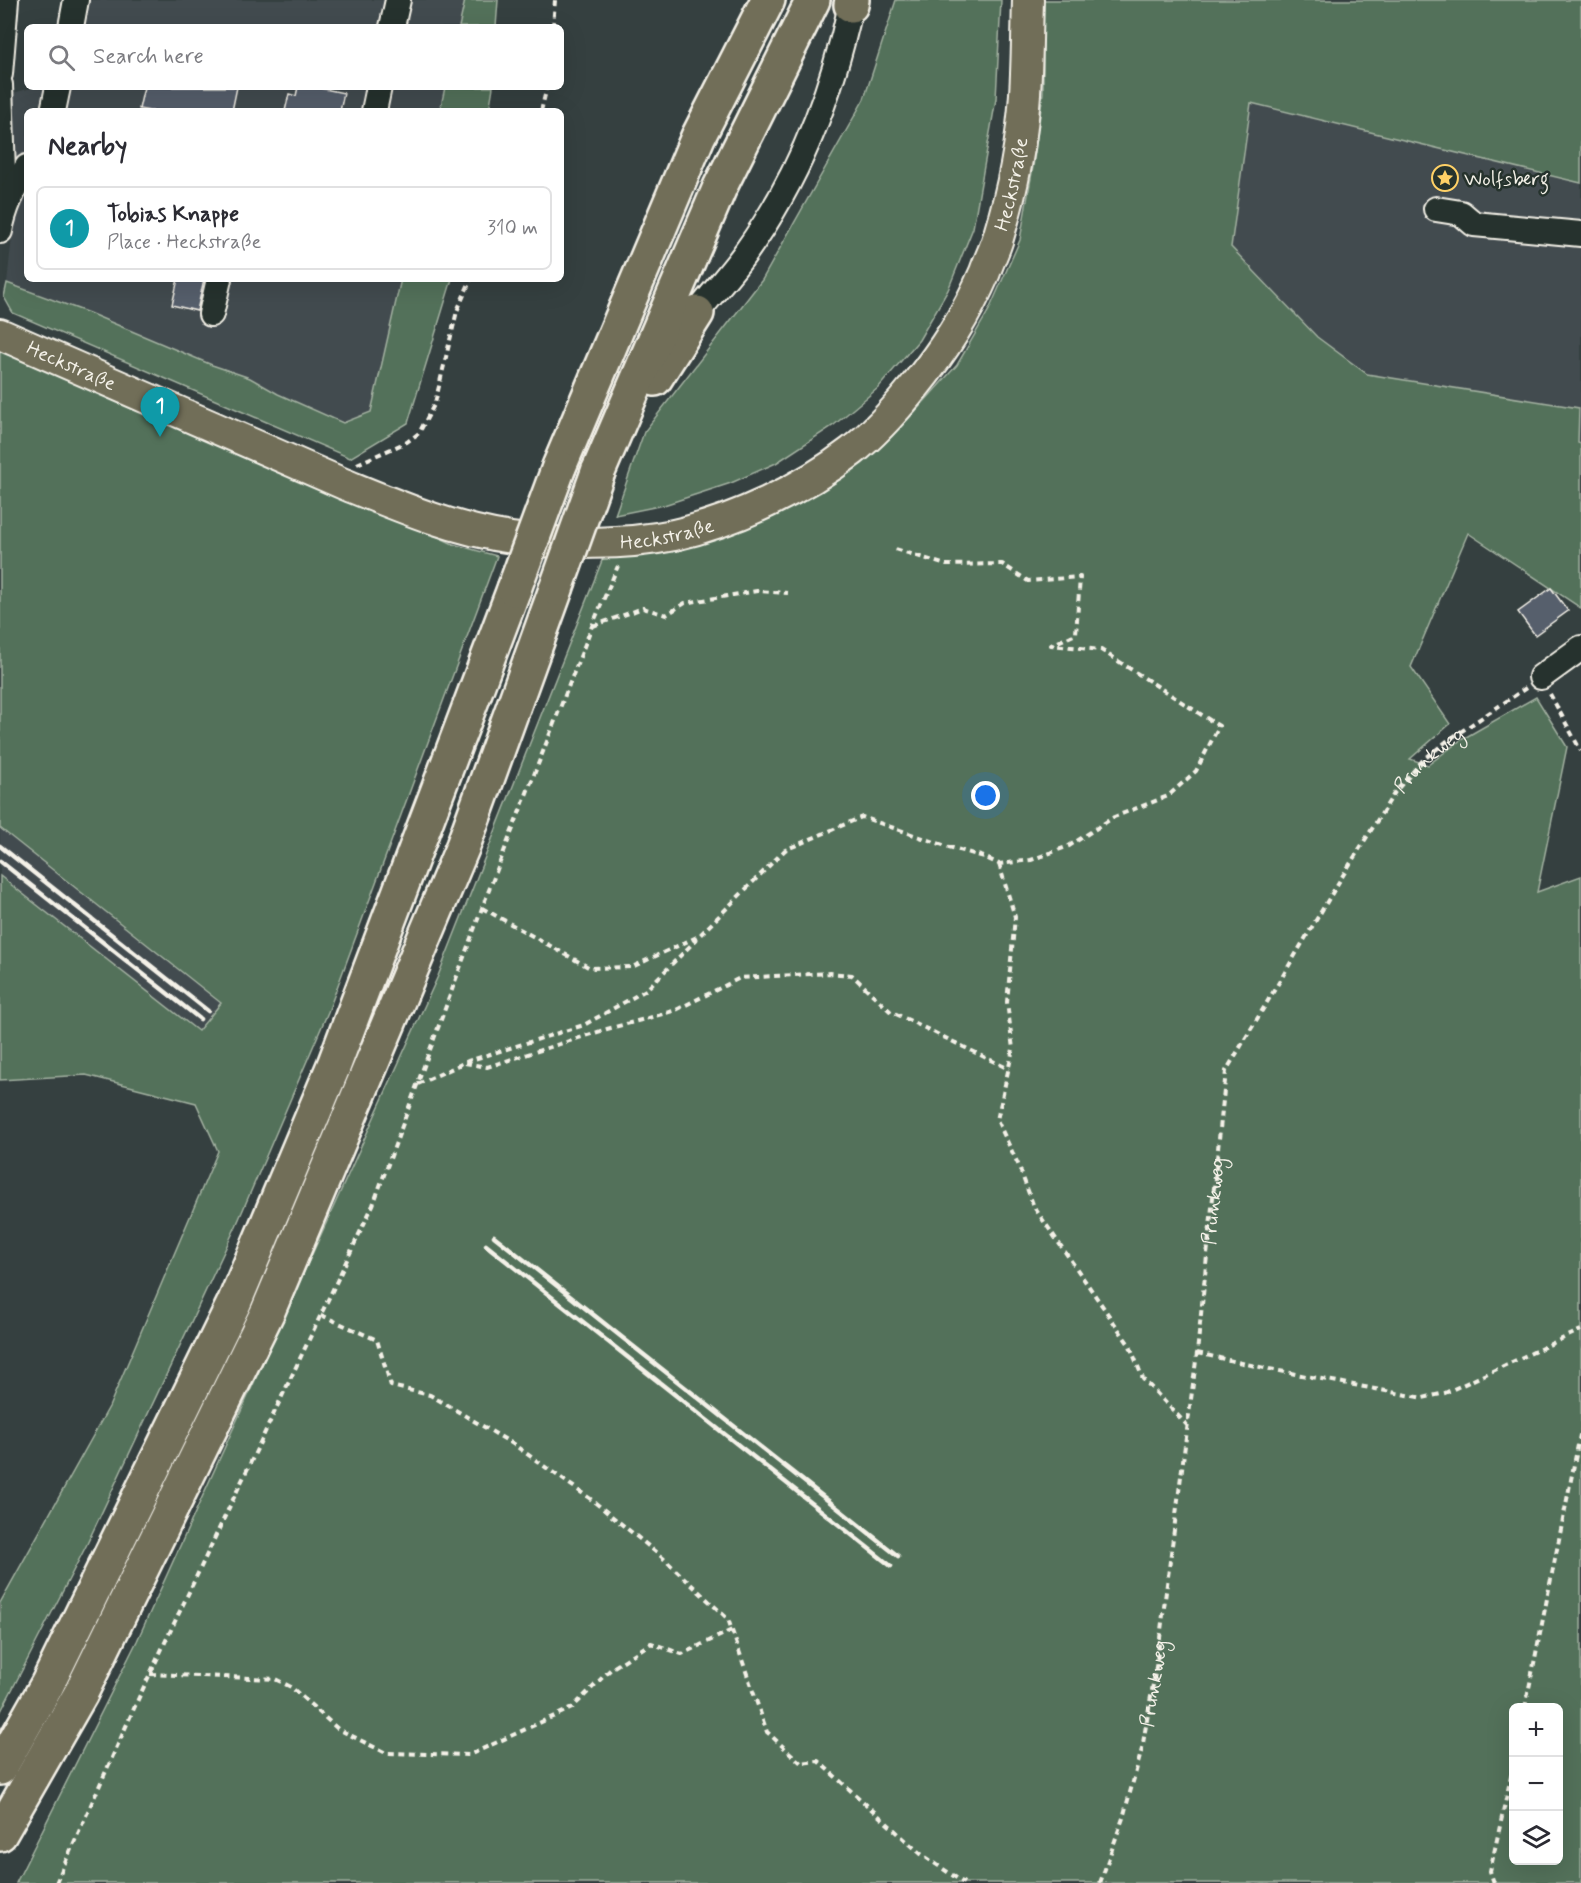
<!DOCTYPE html>
<meta charset="utf-8">
<style>
body{margin:0;font-family:Mynerve,sans-serif;background:#f7f7f7;color:#2b2b33}
.controls{position:absolute;right:18px;bottom:18px;display:grid;overflow:hidden;border-radius:9px;box-shadow:0 6px 24px #0002}
.controls button{width:54px;height:54px;display:grid;place-items:center;padding:0;border:0;border-bottom:2px solid #e1e1e2;background:#fff;color:#2b2b33;font:30px sans-serif}
.you{position:absolute;left:986px;top:796px;width:21px;height:21px;margin:-15px;border:4px solid #fff;border-radius:50%;background:#1a73e8;box-shadow:0 0 0 9px #1a73e833}
.badge{display:grid;place-items:center;width:39px;height:39px;border-radius:50%;background:#0f766e;color:#fff;font-size:20px;font-weight:700}
.pin{position:absolute;translate:-50% -50px;filter:drop-shadow(0 2px 3px #0008)}
.pin::after{content:'';position:absolute;top:32px;width:21px;height:18px;background:inherit;clip-path:polygon(0 0,100% 0,50% 100%)}
.list{margin:0;padding:0;list-style:none}
h2{display:flex;justify-content:space-between;align-items:center;height:78px;margin:0;padding:0 24px;font-size:26px}
h2 small{font-size:20px;font-weight:400;color:#7c7c81}
.list li{display:grid;grid-template-columns:39px 1fr auto;gap:18px;align-items:center;box-sizing:border-box;height:84px;margin:0 12px 12px;padding:0 12px;border:2px solid #e1e1e2;border-radius:9px}
.list b{display:block;font-size:22px;white-space:nowrap}
.list p{margin:0;font-size:20px;white-space:nowrap;color:#7c7c81}
.list em{font-size:20px;font-style:normal;color:#7c7c81}
.icon{flex:none;width:33px;height:33px;fill:none;stroke:currentColor;stroke-width:2;stroke-linecap:round;stroke-linejoin:round}
.map{position:relative;flex:none;width:1581px;height:1883px;overflow:hidden}
.search{position:absolute;background:#fff;box-shadow:0 6px 24px #0002;left:24px;top:24px;width:540px;height:66px;display:flex;align-items:center;gap:15px;box-sizing:border-box;padding:0 21px;border-radius:9px;color:#7c7c81;font-size:22px}
.panel{position:absolute;background:#fff;box-shadow:0 6px 24px #0002;left:24px;top:108px;width:540px;height:174px;border-radius:9px}
.map>svg:first-child{display:block}
.built{fill:#434c50}
.green{fill:#52715a;stroke:#a3b1a1;stroke-width:1.5;fill-rule:evenodd}
.building{fill:#575e6c;stroke:#f4f1e8;stroke-width:1.5}
.lines{fill:none;stroke-linecap:round;stroke-linejoin:round}
.minor-casing{stroke:#f4f1e8;stroke-width:28}
.major-casing{stroke:#f4f1e8;stroke-width:34}
.highway-casing{stroke:#f4f1e8;stroke-width:38}
.path{stroke:#f4f1e8;stroke-width:4;stroke-dasharray:6 4.5;stroke-linecap:butt}
.minor{stroke:#26332d;stroke-width:24}
.major{stroke:#716e59;stroke-width:30}
.highway{stroke:#716e59;stroke-width:33}
.rail{stroke:#f4f1e8;stroke-width:4.5}
.highway-bridge-casing{stroke:#f4f1e8;stroke-width:38;stroke-linecap:butt}
.highway-bridge{stroke:#716e59;stroke-width:33}
.labels{text-anchor:middle;stroke-width:5;stroke-linejoin:round;paint-order:stroke}
.poi-label{font-size:20px;fill:#f4f1e8;stroke:#26332d;text-anchor:start}
.street-label{font-size:20px;fill:#f4f1e8;stroke:#26332d}
</style>
<div class="map">
<svg width="1581" height="1883" viewBox="0 0 1581 1883">
<rect width="100%" height="100%" fill="#354040"/>
<filter id="ink" filterUnits="userSpaceOnUse"><feTurbulence type="fractalNoise" baseFrequency=".0167" numOctaves="2"/><feDisplacementMap in="SourceGraphic" scale="12" xChannelSelector="R" yChannelSelector="G"/><feConvolveMatrix kernelMatrix="1 2 1 2 8 2 1 2 1" color-interpolation-filters="sRGB"/></filter>
<g filter="url(#ink)">
<!-- built -->
<g class="built">
<path d="M62 0H465L459 27H56Z"/>
<path d="M35 87H445L440 111H27V180L12 172 10 94Z"/>
<path d="M1251 103 1581 183V444L1578 443 1579 408 1367 374 1317 337 1231 247Z"/>
<path d="M27 194V279H401L371 412 343 423 278 394 250 378 212 365 89 313 7 283 14 219Z"/>
<path d="M0 828 221 1003 198 1031 0 876Z"/>
</g>
<!-- green -->
<g class="green">
<path d="M465 0H498L496 27H459Z"/>
<path d="M896 0H1001L996 99 973 228 948 290 919 340 878 388 834 425 776 463 731 483 664 505 615 515 644 432 762 280 864 99Z"/>
<path d="M1043 0H1581V183L1251 103 1231 247 1317 337 1367 374 1579 408 1578 443 1581 444V608L1468 533 1411 667 1450 724 1410 759 1428 765 1461 740 1536 697 1567 747 1537 892 1581 876V1883H16L137 1641 438 976 605 553 797 502 864 460 913 414 957 365 989 310 1020 240 1033 167 1043 93ZM1514 1708H1558V1860H1514Z"/>
<path d="M445 87H493L489 111H440Z"/>
<path d="M401 279H452L408 423 350 458 13 313 4 297 7 283 89 313 212 365 250 378 278 394 343 423 371 412Z"/>
<path d="M0 350 401 519 453 544 497 556 328 1012 236 1226 86 1546 0 1713V1603L109 1407 218 1151 196 1103 86 1075 0 1080V876L198 1031 221 1003 0 828Z"/>
</g>
<!-- building -->
<g class="building">
<path d="M144 87H237L232 111H150L139 109Z"/>
<path d="M298 87H315L344 93 340 111H285L289 94 296 96Z"/>
<path d="M178 279H204L197 311 172 305Z"/>
<path d="M1551 588 1568 611 1535 635 1518 612Z"/>
</g>
<g class="lines">
<defs>
<g id="minor">
<path d="M71 27 76 0"/>
<path d="M392 27 398 0"/>
<path d="M0 74 6 0"/>
<path d="M0 85 3 173 11 196"/>
<path d="M53 111 58 87"/>
<path d="M374 111 379 87"/>
<path d="M1436 209 1461 213 1474 224 1581 234"/>
<path d="M0 231C4 208 14 187 27 167"/>
<path d="M697 313C713 292 731 273 746 252 799 178 832 93 851 5"/>
<path d="M211 314 219 279"/>
<path d="M1541 677 1581 648"/>
</g>
<g id="major">
<path id="s2" d="M0 334 344 484C398 506 454 530 512 538 561 545 626 545 674 535 735 521 803 489 852 451 875 433 896 409 914 387 944 350 966 316 985 272 989 260 995 249 998 238 1012 192 1022 142 1025 94 1027 63 1027 31 1028 0"/>
</g>
<g id="highway">
<path d="M851 5 852 0"/>
<path d="M655 379 697 313"/>
<path d="M559 467 698 137 768 0"/>
<path d="M598 472 720 187 813 0"/>
<path d="M0 1768 47 1685 234 1303 334 1065 514 589"/>
<path d="M0 1834 81 1693 268 1311 463 846 556 589"/>
</g>
</defs>
<!-- minor casing -->
<use href="#minor" class="minor-casing"/>
<!-- major casing -->
<use href="#major" class="major-casing"/>
<!-- highway casing -->
<use href="#highway" class="highway-casing"/>
<!-- path -->
<g class="path">
<path d="M553 27 555 0"/>
<path d="M541 111 547 87"/>
<path d="M357 464 407 442 419 433 435 403 457 311 471 279"/>
<path d="M593 626 643 608 666 615 685 603 757 591 788 593"/>
<path d="M1550 694 1581 751"/>
<path d="M999 864 1015 917 1007 1002 1013 1049 997 1120 1018 1164 1034 1207 1130 1346 1143 1379 1187 1425"/>
<path d="M482 908 590 968 632 967 699 936 785 850 862 817 949 847 984 857 999 864 1031 860 1069 846 1114 817 1168 796 1196 771 1219 726 1101 650 1051 645 1076 634 1080 577 1028 581 1002 564 946 565 895 549"/>
<path d="M465 1063 487 1067 607 1029 645 1019 676 1010 740 978 830 973 852 975 890 1011 1009 1069"/>
<path d="M418 1084 468 1061 584 1025 646 990 697 939"/>
<path d="M321 1315 377 1340 391 1386 430 1395 513 1444 592 1500 663 1558 728 1619 767 1732 801 1763 818 1761 921 1854 964 1883"/>
<path d="M1197 1353 1269 1369 1423 1398 1445 1393 1581 1330"/>
<path d="M150 1674 275 1679 291 1687 338 1729 386 1753 469 1755 572 1708 611 1669 651 1643 682 1654 732 1630"/>
<path d="M1525 1708 1581 1430"/>
<path d="M56 1883 140 1695 373 1205 482 908 592 626 618 566"/>
<path id="s1" d="M1100 1883 1123 1818 1142 1749 1157 1661 1197 1353 1226 1071 1340 880 1395 792 1423 760 1447 741 1526 688"/>
<path d="M1494 1883 1490 1871 1514 1763"/>
</g>
<!-- minor -->
<use href="#minor" class="minor"/>
<!-- major -->
<use href="#major" class="major"/>
<!-- highway -->
<use href="#highway" class="highway"/>
<!-- rail -->
<g class="rail">
<path d="M0 846 208 1011"/>
<path d="M0 861 200 1019"/>
<path d="M494 1236 898 1556"/>
<path d="M486 1245 891 1566"/>
</g>
<defs>
<g id="highway-bridge">
<path d="M514 589 559 467"/>
<path d="M556 589 598 472"/>
</g>
</defs>
<!-- highway-bridge casing -->
<use href="#highway-bridge" class="highway-bridge-casing"/>
<!-- highway-bridge -->
<use href="#highway-bridge" class="highway-bridge"/>
</g>
</g>
<!-- icons -->
<defs>
<symbol id="sight-ring" viewBox="-11 -11 22 22"><circle r="9.5" fill="#26332d" stroke="#ffd166" stroke-width="1.5"/><path d="M0-6L1.8-2.2L6-1.7L2.9 1.2L3.7 5.4L0 3.3L-3.7 5.4L-2.9 1.2L-6-1.7L-1.8-2.2Z" fill="#ffd166"/></symbol>
</defs>
<g fill-rule="evenodd">
<use href="#sight-ring" x="1430" y="163" width="30" height="30"/>
</g>
<g class="labels">
<!-- poi labels -->
<g class="poi-label">
<text x="1464" y="185">Wolfsberg</text>
</g>
<!-- street labels -->
<g class="street-label">
<text dy="7" stroke="none"><textPath href="#s2" startOffset="1230">Heckstraße</textPath></text>
<text dy="7" stroke="none"><textPath href="#s2" startOffset="78">Heckstraße</textPath></text>
<text dy="7" stroke="none"><textPath href="#s2" startOffset="708">Heckstraße</textPath></text>
<text dy="7" stroke="none"><textPath href="#s1" startOffset="1197">Prunkweg</textPath></text>
<text dy="7" stroke="none"><textPath href="#s1" startOffset="693">Prunkweg</textPath></text>
<text dy="7" stroke="none"><textPath href="#s1" startOffset="207">Prunkweg</textPath></text>
</g>
</g>
</svg>
<div class="controls">
<button>+</button>
<button>−</button>
<button><svg class="icon" aria-label="layers" viewBox="0 0 24 24"><path d="M12 4l9 5-9 5-9-5zM3 14l9 5 9-5"/></svg></button>
</div>
<div class="you"></div>
<div class="pin badge" style="left:160px;top:437px;background:#0f9aa8">1</div>
<div class="search"><svg class="icon" aria-label="search" viewBox="0 0 24 24"><circle cx="10" cy="10" r="6"/><path d="M15 15l6 6"/></svg>Search here</div>
<section class="panel">
<h2>Nearby<small></small></h2>
<ul class="list">
<li><span class="badge" style="background:#0f9aa8">1</span><div><b>Tobias Knappe</b><p>Place · Heckstraße</p></div><em>310 m</em></li>
</ul>
</section>
</div>
